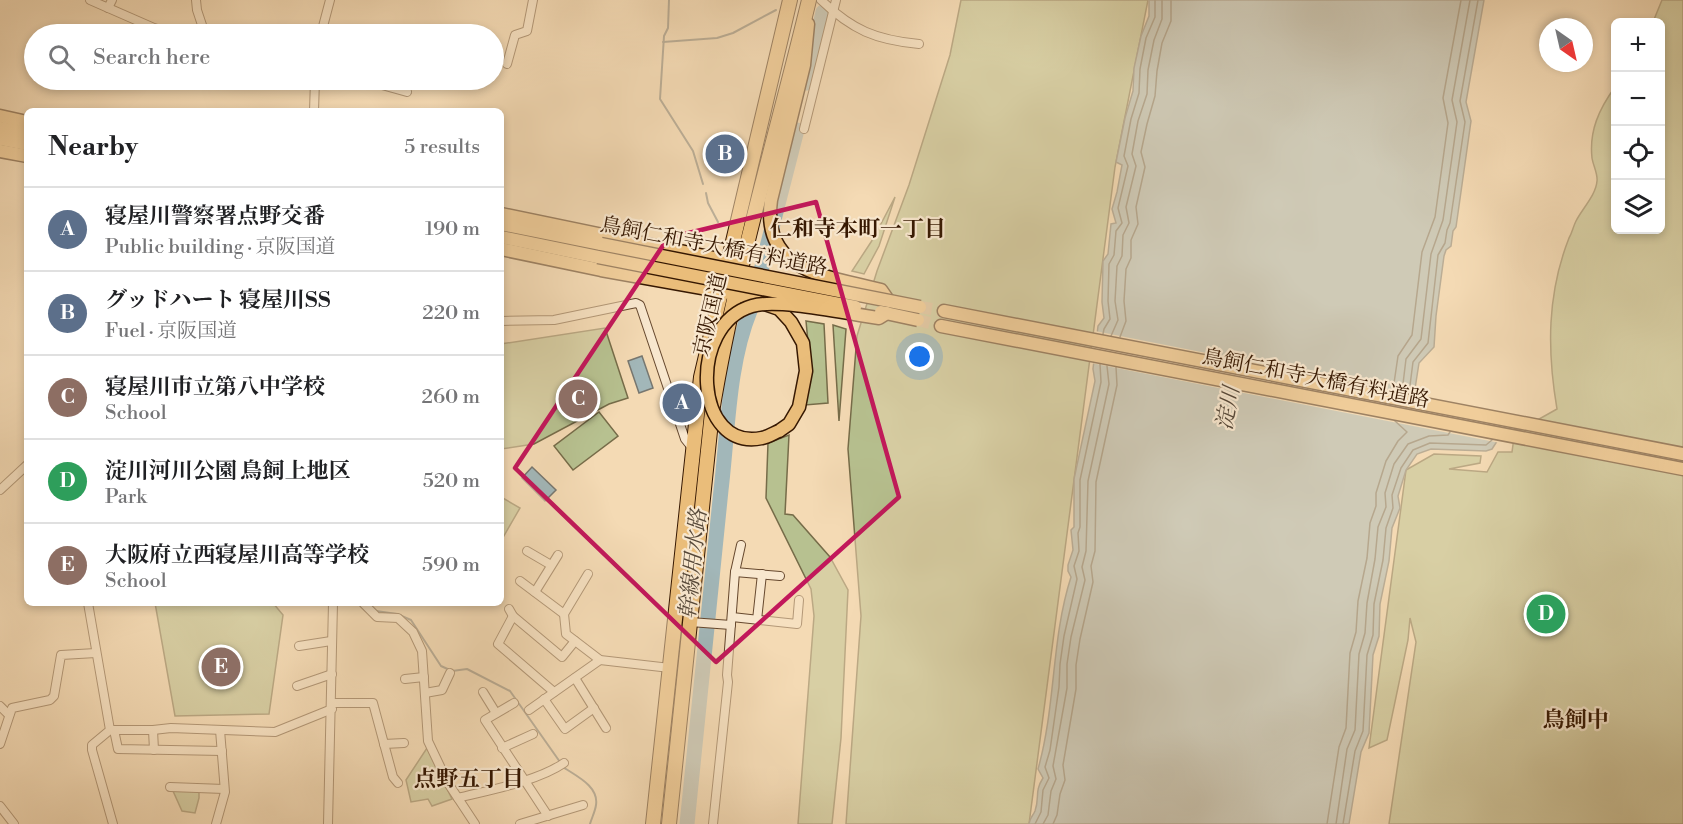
<!DOCTYPE html>
<meta charset="utf-8">
<style>
body{margin:0;font-family:"Libre Bodoni","Noto Serif JP",serif;background:#f6f6f6;color:#202124}
.controls{position:absolute;right:18px;top:18px;display:grid;overflow:hidden;border-radius:9px;box-shadow:0 3px 9px #0003}
.controls button{width:54px;height:54px;display:grid;place-items:center;padding:0;border:0;border-bottom:2px solid #e0e0e0;background:#fff;color:#202124;font:30px sans-serif}
.compass{position:absolute;left:1539px;top:18px;width:54px;height:54px;border-radius:50%;background:#fff;box-shadow:0 3px 9px #0003;rotate:146deg}
.you{position:absolute;left:920px;top:357px;width:21px;height:21px;margin:-15px;border:4px solid #fff;border-radius:50%;background:#1a73e8;box-shadow:0 0 0 9px #1a73e833}
.badge{display:grid;place-items:center;width:39px;height:39px;border-radius:50%;background:#0b8043;color:#fff;font-size:20px;font-weight:700}
.pin{position:absolute;translate:-50% -50%;border:3px solid #fff;box-shadow:0 2px 6px #0006}
.list{margin:0;padding:0;list-style:none}
h2{display:flex;justify-content:space-between;align-items:center;height:78px;margin:0;padding:0 24px;font-size:26px}
h2 small{font-size:20px;font-weight:400;color:#757577}
.list li{display:grid;grid-template-columns:39px 1fr auto;gap:18px;align-items:center;box-sizing:border-box;height:84px;padding:0 24px;border-top:2px solid #e0e0e0}
.list b{display:block;font-size:22px;white-space:nowrap}
.list p{margin:0;font-size:20px;white-space:nowrap;color:#757577}
.list em{font-size:20px;font-style:normal;color:#757577}
.icon{flex:none;width:33px;height:33px;fill:none;stroke:currentColor;stroke-width:2;stroke-linecap:round;stroke-linejoin:round}
.map{position:relative;flex:none;width:1683px;height:824px;overflow:hidden}
.search{position:absolute;background:#fff;box-shadow:0 3px 9px #0003;left:24px;top:24px;width:480px;height:66px;display:flex;align-items:center;gap:15px;box-sizing:border-box;padding:0 21px;border-radius:33px;color:#757577;font-size:22px}
.panel{position:absolute;background:#fff;box-shadow:0 3px 9px #0003;left:24px;top:108px;width:480px;height:498px;border-radius:9px}
.map>svg:first-child{display:block}
.green{fill:#b7c190;stroke:#766c49;stroke-width:1.5}
.water{fill:#a2b7b9;stroke:#777770;stroke-width:1.5}
.pier{fill:#f4dab4}
.lines{fill:none;stroke-linecap:round;stroke-linejoin:round}
.shore{stroke:#6c685e;stroke-width:1.5}
.stream{stroke:#777770;stroke-width:2}
.river{stroke:#a2b7b9;stroke-width:15}
.primary-tunnel{stroke:#ceb390;stroke-width:12;stroke-dasharray:12 6;stroke-linecap:butt}
.minor-casing{stroke:#66482e;stroke-width:10}
.primary-casing{stroke:#361802;stroke-width:15}
.trunk-casing{stroke:#361802;stroke-width:16}
.minor{stroke:#f8e7ce;stroke-width:8}
.primary{stroke:#eabd7a;stroke-width:12}
.trunk{stroke:#eabd7a;stroke-width:14}
.primary-bridge-casing{stroke:#361802;stroke-width:15;stroke-linecap:butt}
.primary-bridge{stroke:#eabd7a;stroke-width:12}
.marked{fill:none;stroke:#c2185b;stroke-width:4.5;stroke-linejoin:round}
.labels{text-anchor:middle;stroke-width:4.5;stroke-linejoin:round;paint-order:stroke}
.street-label{font-size:21px;fill:#361802;stroke:#f8e7ce}
.neighbourhood-label{font-size:22px;font-weight:bold;fill:#361802;stroke:#f8e7ce}
.water-label{font-size:22px;font-style:italic;fill:#564839;stroke:#f8e7ce}
</style>
<div class="map">
<svg width="1683" height="824" viewBox="0 0 1683 824">
<rect width="100%" height="100%" fill="#f4dab4"/>
<filter id="stains"><feTurbulence type="fractalNoise" baseFrequency=".00333" numOctaves="4"/><feColorMatrix values="0 0 0 0 .2 0 0 0 0 .09 0 0 0 0 .02 0 0 0 .5 -.17"/></filter>
<radialGradient id="worn" r=".72"><stop offset=".6" stop-color="#630" stop-opacity="0"/><stop offset="1" stop-color="#630" stop-opacity=".3"/></radialGradient>
<!-- green -->
<g class="green">
<path d="M961 0H1148L1115 167 1029 824H846L861 616 848 449 857 336 877 271 909 185 950 55Z"/>
<path d="M1662 0H1683V824H1389L1416 642 1410 618 1408 640 1387 740 1369 748 1406 470 1434 454 1481 456 1480 463 1449 469 1487 472 1498 452H1512L1515 430 1525 427 1557 409C1547 350 1547 294 1569 238 1572 233 1573 227 1576 221 1582 209 1596 195 1597 181 1598 174 1593 165 1592 158 1589 131 1599 109 1615 87L1616 230H1660V22H1653Z"/>
<path d="M895 197 879 246 864 274 852 271 873 239Z"/>
<path d="M806 321 824 324 828 403 805 405 811 374Z"/>
<path d="M833 325 846 329 839 421Z"/>
<path d="M605 328 628 398 609 404 534 444 501 449V344Z"/>
<path d="M599 412 618 436 573 470 554 446Z"/>
<path d="M789 435 785 514 793 515 830 557 848 590 841 738 832 824H798L814 616 811 589 766 498 768 443Z"/>
<path d="M501 497 520 508 501 541Z"/>
<path d="M155 603H273L283 615 269 714 175 716Z"/>
<path d="M427 748 452 799 432 806 428 799 411 802 406 780Z"/>
<path d="M173 791H199V798L195 813 182 811Z"/>
</g>
<!-- water -->
<g class="water">
<path d="M1149 0H1484L1466 102 1471 121 1456 227 1453 231 1451 246 1446 250 1444 256 1436 316 1434 347 1419 363 1412 408 1505 429 1492 449 1486 451 1431 449 1417 454 1406 470 1398 496 1400 508 1392 528 1389 561 1380 604 1379 636 1373 655 1369 733 1361 752 1349 824H1029C1030 817 1033 816 1035 811 1040 797 1034 792 1043 778L1038 769C1056 706 1051 639 1071 577L1068 571V565L1073 550 1071 530 1074 527V479L1095 381 1093 369 1098 326 1104 318 1102 302 1103 261 1108 254 1111 224 1116 223 1112 209 1117 192 1122 165 1116 162 1125 118 1133 91 1134 68 1141 36 1149 16Z"/>
<path d="M642 356 653 388 639 393 628 361Z"/>
<path d="M532 467 556 490 545 501 522 478Z"/>
</g>
<!-- pier -->
<path class="pier" d="M1095 331 1418 395 1416 406 1507 427 1508 430 1500 443 1091 363Z"/>
<g class="lines">
<!-- shore -->
<g class="shore">
<path d="M1103 334 1104 329 1110 319 1108 301 1109 264 1114 255 1116 231 1122 223 1118 208 1128 166 1124 156 1131 119 1139 93 1140 69 1146 38 1155 17V0"/>
<path d="M1111 336 1118 320 1115 301 1117 266 1122 256 1123 235 1129 223 1126 207 1136 166 1132 154 1138 121 1147 94 1148 70 1154 40 1162 19V0"/>
<path d="M1120 337 1126 321 1124 301 1126 269 1131 258V240L1138 224 1136 207 1145 167 1141 152 1147 124 1155 96 1157 71 1162 43 1171 21V0"/>
<path d="M1393 390 1398 356 1412 335 1422 252 1435 217 1448 123 1443 98 1461 0"/>
<path d="M1402 392 1406 359 1421 339 1431 254 1443 220 1457 122 1452 100 1470 0"/>
<path d="M1409 393 1413 362 1428 343 1438 255 1445 243 1447 230 1450 223 1465 122 1460 101 1478 0"/>
<path d="M1035 824 1041 812 1043 790 1049 778 1045 767 1050 750 1059 687 1060 664 1064 636 1077 579 1074 566 1079 551 1078 533 1080 527V480L1101 382 1100 364"/>
<path d="M1043 824 1048 815 1051 791 1056 779 1053 766 1067 688V664L1071 637 1085 580 1082 567 1086 551 1088 481 1109 384 1107 366"/>
<path d="M1053 824 1057 815 1060 794 1065 780 1063 765 1076 689V665L1080 639 1093 582 1091 566 1095 551 1096 482 1117 385 1116 367"/>
<path d="M1327 824 1339 747 1346 728 1350 653 1356 632 1358 601 1367 558 1370 523 1376 506V493L1386 461 1398 441 1407 432 1395 421"/>
<path d="M1336 824 1347 749 1355 730 1359 654 1365 633 1367 603 1375 559 1378 527 1386 507 1385 493 1394 464 1408 444 1429 436 1448 435 1450 432"/>
<path d="M1343 824 1355 751 1363 731 1367 655 1373 635 1374 604 1383 560 1386 528 1393 508 1392 495 1401 468 1413 450 1430 443 1486 445 1492 440"/>
</g>
<!-- stream -->
<g class="stream">
<path d="M669 0 668 28 664 36 660 99 693 151 703 184"/>
<path d="M663 42 717 38 733 33 776 10"/>
<path d="M706 193 708 203 718 222"/>
<path d="M376 611 397 614 411 620 441 666 452 671 467 669 510 691 560 762"/>
<path d="M563 767C576 776 599 786 596 805 595 812 592 817 590 824"/>
</g>
<!-- river -->
<g class="river">
<path d="M807 83 823 12"/>
<path d="M756 290 797 130"/>
<path d="M687 824C699 713 709 601 721 490 728 432 728 365 750 311"/>
</g>
<!-- primary-tunnel -->
<g class="primary-tunnel">
<path d="M920 307 944 311"/>
<path d="M918 320 941 326"/>
</g>
<defs>
<g id="minor">
<path d="M90 0 154 28 175 34"/>
<path d="M196 0 197 10 205 34"/>
<path d="M821 0C852 30 876 40 919 44"/>
<path d="M108 8 112 0"/>
<path d="M321 34 330 0"/>
<path d="M507 64 515 35 527 31 533 0"/>
<path d="M364 80 407 92"/>
<path d="M314 111 315 80"/>
<path d="M804 129 836 0"/>
<path d="M501 321 554 320 636 303 640 305 685 439 693 449"/>
<path d="M0 490 27 465"/>
<path d="M527 551 551 565"/>
<path d="M735 572 780 576"/>
<path d="M588 574 564 614 566 634 600 660 670 668"/>
<path d="M520 581 564 614"/>
<path d="M535 592 558 555"/>
<path d="M88 603 110 730 92 745V750L113 824"/>
<path d="M363 603 377 617 398 618 413 632 422 651 428 741 448 783 475 824"/>
<path d="M509 609 513 616 562 657 575 641"/>
<path d="M513 616 498 644 554 692"/>
<path d="M732 617 797 624 799 600"/>
<path d="M757 620 762 574"/>
<path d="M690 622 731 625"/>
<path d="M299 646 331 641"/>
<path d="M575 678 606 728"/>
<path d="M405 679 424 677"/>
<path d="M297 686 332 674"/>
<path d="M483 692 496 713"/>
<path d="M425 693 442 690 450 673"/>
<path d="M544 699 565 729 594 708"/>
<path d="M332 703H373L393 777 398 783"/>
<path d="M514 703 485 720 548 816"/>
<path d="M0 706 9 715"/>
<path d="M529 710 600 660"/>
<path d="M110 730H153L171 728 275 732 332 709"/>
<path d="M114 730 118 749 222 751"/>
<path d="M153 730 154 750"/>
<path d="M0 744 12 708 50 700 54 696 61 655 96 653"/>
<path d="M384 744 404 743"/>
<path d="M502 748 533 734"/>
<path d="M170 787 224 789"/>
<path d="M458 798C490 790 538 781 564 763"/>
<path d="M0 806 14 824"/>
<path d="M216 824 225 792 220 730"/>
<path d="M328 824 333 603"/>
<path d="M520 824 583 805"/>
<path d="M713 824 728 682 727 675 735 572 741 545"/>
</g>
<g id="primary">
<path d="M808 24 804 65 771 200C761 273 828 276 881 290L888 300"/>
<path d="M0 116 27 122"/>
<path d="M0 128 27 133"/>
<path d="M0 139 27 144"/>
<path d="M0 151 27 156"/>
<path d="M501 214 738 263"/>
<path d="M501 224 601 244"/>
<path d="M501 237 598 257"/>
<path d="M501 249 601 270 736 294 779 309 791 322 803 343 806 371 799 407 789 424 779 431"/>
<path d="M944 311 1683 454"/>
<path d="M941 326 1683 469"/>
</g>
<g id="trunk">
<path d="M653 824 701 377 790 0"/>
<path d="M669 824 712 412C735 272 776 137 809 0"/>
</g>
</defs>
<!-- minor casing -->
<use href="#minor" class="minor-casing"/>
<!-- primary casing -->
<use href="#primary" class="primary-casing"/>
<!-- trunk casing -->
<use href="#trunk" class="trunk-casing"/>
<!-- minor -->
<use href="#minor" class="minor"/>
<!-- primary -->
<use href="#primary" class="primary"/>
<!-- trunk -->
<use href="#trunk" class="trunk"/>
<defs>
<g id="primary-bridge">
<path d="M601 244 920 307"/>
<path d="M598 257 855 307"/>
<path d="M881 312 918 320"/>
<path d="M779 431C774 433 768 437 762 438 694 452 687 325 752 306 779 298 848 314 879 318L887 313"/>
</g>
</defs>
<!-- primary-bridge casing -->
<use href="#primary-bridge" class="primary-bridge-casing"/>
<!-- primary-bridge -->
<use href="#primary-bridge" class="primary-bridge"/>
</g>
<!-- marked area -->
<path d="M0 0H1683V824H0ZM816 202 899 497 716 662 515 468 668 238Z" fill="#f4dab4" fill-opacity=".55" fill-rule="evenodd"/>
<path class="marked" d="M816 202 899 497 716 662 515 468 668 238Z"/>
<g class="labels">
<!-- street labels -->
<g class="street-label">
<text transform="translate(714 246) rotate(11)" y="7">鳥飼仁和寺大橋有料道路</text>
<text transform="translate(710 315) rotate(-77)" y="7">京阪国道</text>
<text transform="translate(1316 378) rotate(11)" y="7">鳥飼仁和寺大橋有料道路</text>
</g>
<!-- neighbourhood labels -->
<g class="neighbourhood-label">
<text x="858" y="236">仁和寺本町一丁目</text>
<text x="1576" y="727">鳥飼中</text>
<text x="469" y="786">点野五丁目</text>
</g>
<!-- water labels -->
<g class="water-label">
<text transform="translate(1227 408) rotate(-80)" y="8">淀川</text>
<text transform="translate(692 564) rotate(-84)" y="8">幹線用水路</text>
</g>
</g>
<rect width="100%" height="100%" filter="url(#stains)"/>
<rect width="100%" height="100%" fill="url(#worn)"/>
</svg>
<div class="controls">
<button>+</button>
<button>−</button>
<button><svg class="icon" aria-label="locate" viewBox="0 0 24 24"><circle cx="12" cy="12" r="6"/><path d="M12 2v4M12 18v4M2 12h4M18 12h4"/></svg></button>
<button><svg class="icon" aria-label="layers" viewBox="0 0 24 24"><path d="M12 4l9 5-9 5-9-5zM3 14l9 5 9-5"/></svg></button>
</div>
<svg class="compass" viewBox="-18 -18 36 36"><path d="M0-13l5 13h-10z" fill="#e53935"/><path d="M0 13l5-13h-10z" fill="#757577"/></svg>
<div class="you"></div>
<div class="pin badge" style="left:682px;top:403px;background:#5c6f8a">A</div>
<div class="pin badge" style="left:725px;top:154px;background:#5c6f8a">B</div>
<div class="pin badge" style="left:578px;top:399px;background:#8d6e63">C</div>
<div class="pin badge" style="left:1546px;top:614px;background:#2e9e5b">D</div>
<div class="pin badge" style="left:221px;top:667px;background:#8d6e63">E</div>
<div class="search"><svg class="icon" aria-label="search" viewBox="0 0 24 24"><circle cx="10" cy="10" r="6"/><path d="M15 15l6 6"/></svg>Search here</div>
<section class="panel">
<h2>Nearby<small>5 results</small></h2>
<ul class="list">
<li><span class="badge" style="background:#5c6f8a">A</span><div><b>寝屋川警察署点野交番</b><p>Public building · 京阪国道</p></div><em>190 m</em></li>
<li><span class="badge" style="background:#5c6f8a">B</span><div><b>グッドハート 寝屋川SS</b><p>Fuel · 京阪国道</p></div><em>220 m</em></li>
<li><span class="badge" style="background:#8d6e63">C</span><div><b>寝屋川市立第八中学校</b><p>School</p></div><em>260 m</em></li>
<li><span class="badge" style="background:#2e9e5b">D</span><div><b>淀川河川公園 鳥飼上地区</b><p>Park</p></div><em>520 m</em></li>
<li><span class="badge" style="background:#8d6e63">E</span><div><b>大阪府立西寝屋川高等学校</b><p>School</p></div><em>590 m</em></li>
</ul>
</section>
</div>
